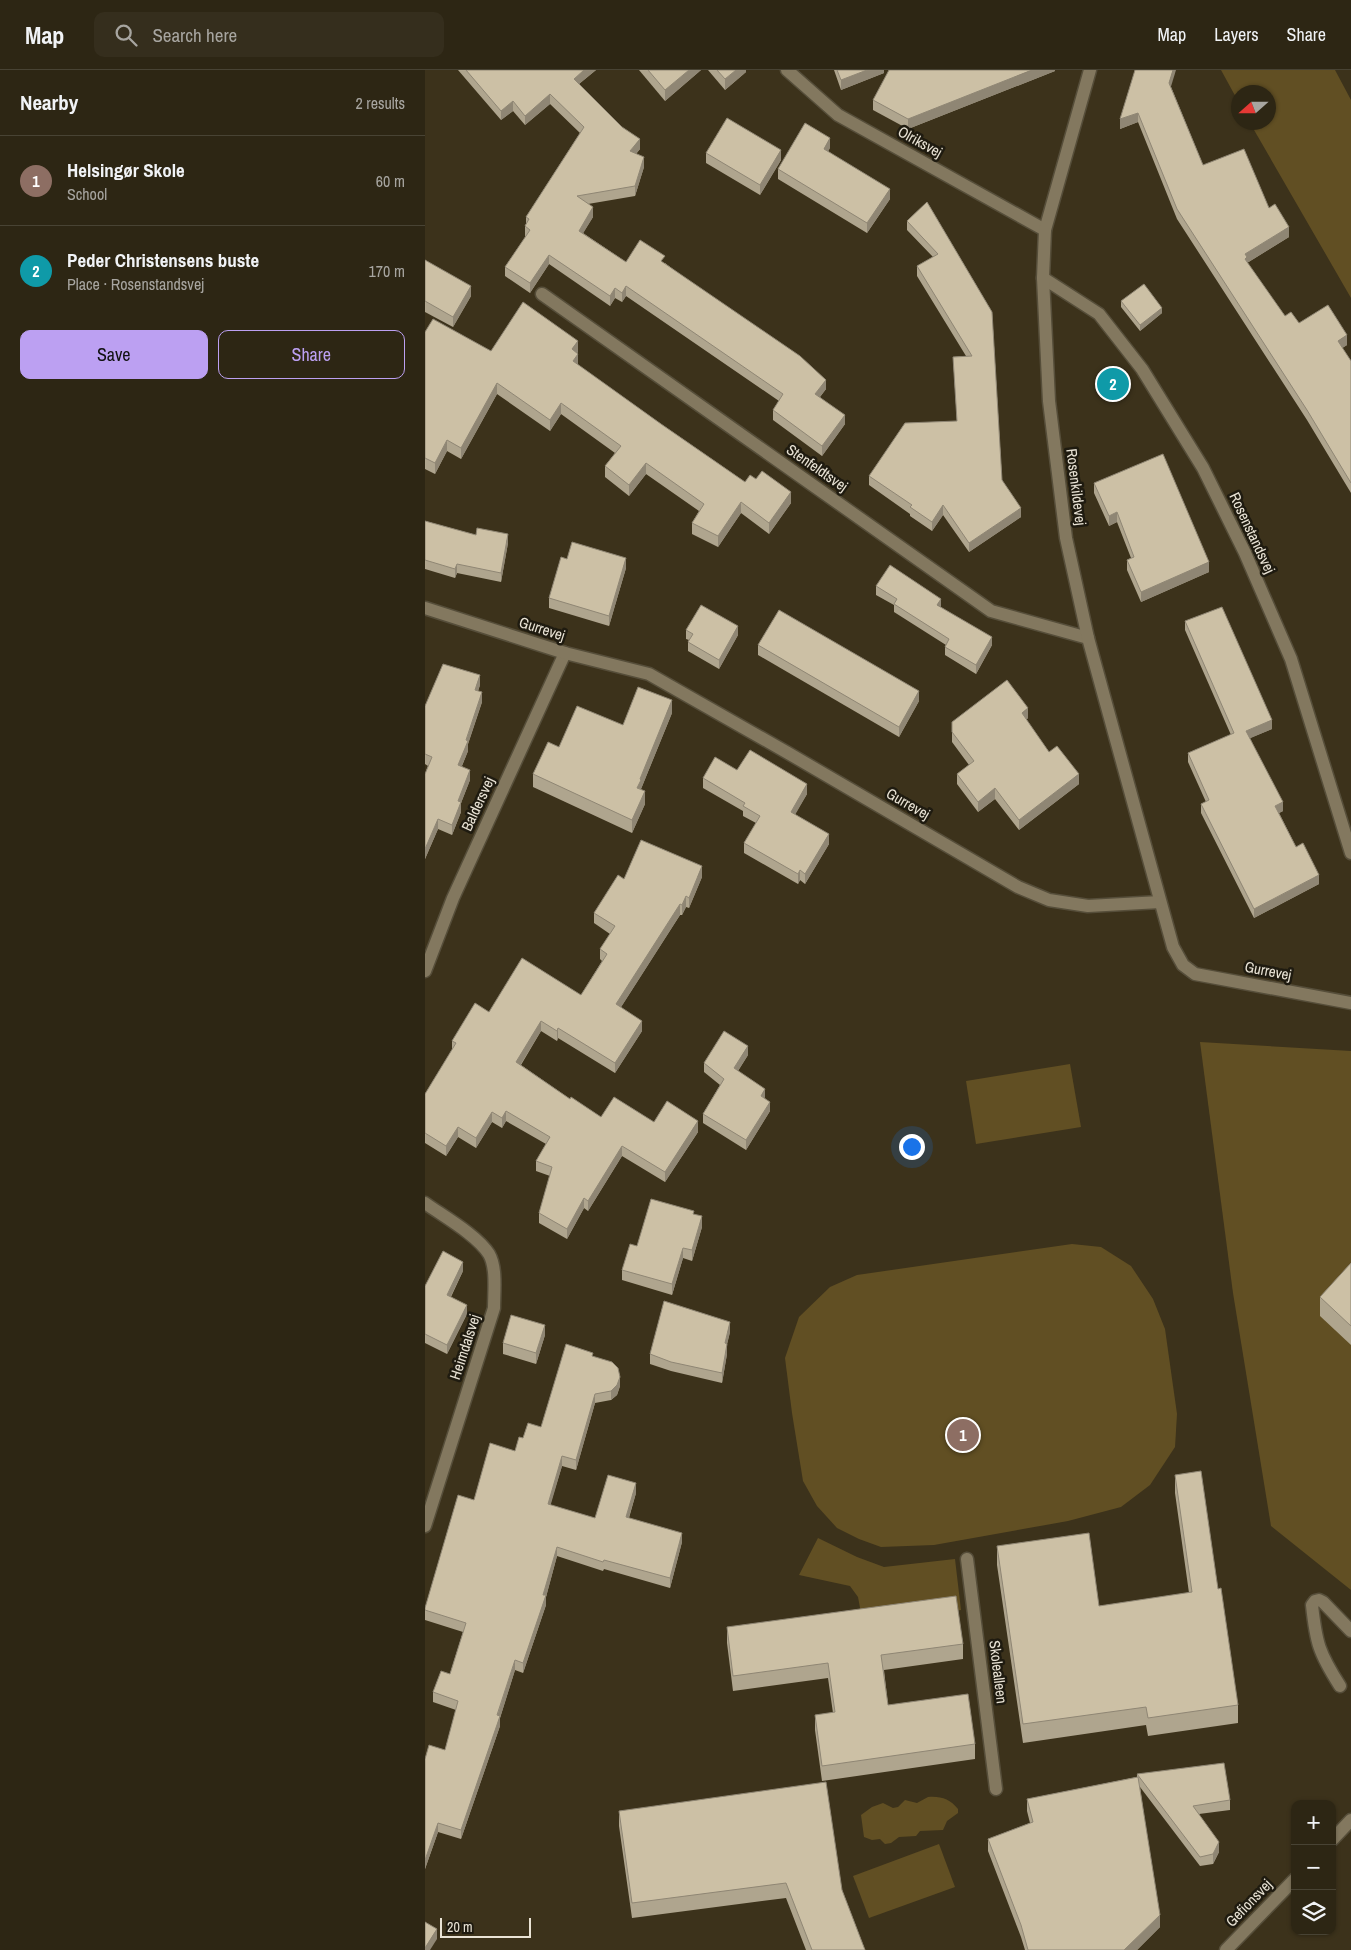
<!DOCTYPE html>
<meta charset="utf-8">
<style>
body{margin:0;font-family:"Archivo Narrow",sans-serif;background:#352e1d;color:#f1f3f6}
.controls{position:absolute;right:15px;bottom:15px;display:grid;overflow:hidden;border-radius:10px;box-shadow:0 1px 4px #0004}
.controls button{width:45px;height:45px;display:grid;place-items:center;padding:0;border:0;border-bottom:1px solid #484334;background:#2d2614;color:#f1f3f6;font:25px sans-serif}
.compass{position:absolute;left:806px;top:15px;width:45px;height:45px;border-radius:50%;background:#2d2614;box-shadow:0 1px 4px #0004;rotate:249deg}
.scale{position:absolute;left:15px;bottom:12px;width:91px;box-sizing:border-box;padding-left:5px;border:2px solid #e9e3d5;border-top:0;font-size:14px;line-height:18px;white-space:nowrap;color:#e9e3d5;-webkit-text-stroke:4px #1f1b10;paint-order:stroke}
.you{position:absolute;left:486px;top:1076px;width:18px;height:18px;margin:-12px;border:4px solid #fff;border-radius:50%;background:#1a73e8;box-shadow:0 0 0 8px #1a73e833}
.badge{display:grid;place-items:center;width:32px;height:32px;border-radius:50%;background:#bca0f2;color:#fff;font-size:16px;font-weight:700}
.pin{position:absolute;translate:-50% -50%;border:2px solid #fff;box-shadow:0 1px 5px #0006}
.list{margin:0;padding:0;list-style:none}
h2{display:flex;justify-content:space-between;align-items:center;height:65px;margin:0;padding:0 20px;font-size:21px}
h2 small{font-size:16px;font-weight:400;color:#a7a5a0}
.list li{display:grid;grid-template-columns:32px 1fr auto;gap:15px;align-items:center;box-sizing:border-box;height:90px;padding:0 20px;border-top:1px solid #484334}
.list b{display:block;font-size:19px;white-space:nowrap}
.list p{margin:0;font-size:16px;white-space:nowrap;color:#a7a5a0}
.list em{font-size:16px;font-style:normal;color:#a7a5a0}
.actions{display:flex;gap:10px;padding:15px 20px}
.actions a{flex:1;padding:11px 0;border:1px solid #bca0f2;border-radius:10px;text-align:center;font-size:18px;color:#bca0f2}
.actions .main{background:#bca0f2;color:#111}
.icon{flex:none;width:28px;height:28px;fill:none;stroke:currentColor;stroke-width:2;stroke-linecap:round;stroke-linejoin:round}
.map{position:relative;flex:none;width:926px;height:1880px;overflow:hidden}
header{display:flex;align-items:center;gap:30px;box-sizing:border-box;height:70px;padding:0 25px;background:#2d2614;border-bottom:1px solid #484334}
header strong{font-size:24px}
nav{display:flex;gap:28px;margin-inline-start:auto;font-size:18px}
.search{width:350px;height:45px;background:#352e1d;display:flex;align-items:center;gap:12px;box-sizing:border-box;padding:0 18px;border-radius:10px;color:#a7a5a0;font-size:19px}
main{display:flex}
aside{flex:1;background:#2d2614}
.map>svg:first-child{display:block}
.green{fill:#614f23}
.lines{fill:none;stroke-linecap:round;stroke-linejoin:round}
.service-casing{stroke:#564e3a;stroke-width:15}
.minor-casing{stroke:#564e3a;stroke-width:15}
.tertiary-casing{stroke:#564e3a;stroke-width:15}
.secondary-casing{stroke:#564e3a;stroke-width:15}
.service{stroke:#83785f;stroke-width:12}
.minor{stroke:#83785f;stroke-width:12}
.tertiary{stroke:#83785f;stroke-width:12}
.secondary{stroke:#83785f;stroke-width:12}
.wall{fill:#afa58e}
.shaded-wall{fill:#8f8674}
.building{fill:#ccc0a5;stroke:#8f8674}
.labels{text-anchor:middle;stroke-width:5;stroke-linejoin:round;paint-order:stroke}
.street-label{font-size:15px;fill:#e9e3d5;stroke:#1f1b10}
</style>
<header>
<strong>Map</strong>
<div class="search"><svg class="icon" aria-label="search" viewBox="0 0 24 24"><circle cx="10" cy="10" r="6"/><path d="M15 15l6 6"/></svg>Search here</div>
<nav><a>Map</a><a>Layers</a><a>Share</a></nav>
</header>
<main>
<aside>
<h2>Nearby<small>2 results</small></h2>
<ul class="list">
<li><span class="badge" style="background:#8d6e63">1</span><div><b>Helsingør Skole</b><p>School</p></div><em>60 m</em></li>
<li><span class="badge" style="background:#0f9aa8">2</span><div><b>Peder Christensens buste</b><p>Place · Rosenstandsvej</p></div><em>170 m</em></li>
</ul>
<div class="actions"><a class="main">Save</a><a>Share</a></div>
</aside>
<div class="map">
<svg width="926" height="1880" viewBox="0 0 926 1880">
<rect width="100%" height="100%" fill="#3c321b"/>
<!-- green -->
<g class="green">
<path d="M796 0H910L926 30V228L825 53 844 52V22H814L813 31Z"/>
<path d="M775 972 926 981V1520L846 1456 808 1223Z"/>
<path d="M645 994 656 1057 551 1074 541 1011Z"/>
<path d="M647 1174 676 1177 706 1196 728 1229 740 1259 752 1344 750 1377 725 1415 696 1437 643 1451 509 1475 456 1477 434 1469 412 1458 392 1436 378 1411 367 1343 360 1288 374 1247 405 1217 432 1205Z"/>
<path d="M393 1468 432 1487 459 1497 530 1489 536 1540 438 1554 433 1527 425 1516 374 1505Z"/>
<path d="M503 1727C516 1726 525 1729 533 1739V1743L522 1751 518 1760 495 1761 491 1766 474 1767 466 1773 460 1774 455 1769 447 1770 439 1767 436 1745 447 1737 458 1733 468 1738 473 1737 480 1730 492 1733Z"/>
<path d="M514 1774 530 1817 444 1848 428 1806Z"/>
</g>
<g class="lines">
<defs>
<g id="service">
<path d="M542 1489 571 1719"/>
<path d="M915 1616C894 1583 891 1573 887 1535L890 1531 894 1530 898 1532 926 1561"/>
</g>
<g id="minor">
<path d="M362 0 413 45 620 160"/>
<path d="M618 208 674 244 717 299 778 398 820 483 866 589 926 783"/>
<path d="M117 224 566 541 663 568"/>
<path d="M0 901 28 828 140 583"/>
<path d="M0 1133C18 1146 52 1165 64 1184 72 1198 69 1222 69 1238L0 1456"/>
</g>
<g id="tertiary">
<path d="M665 0 620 160 618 208 624 331 641 468 663 568 748 877 758 895 770 904 926 933"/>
<path d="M0 538 140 583 224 604 363 683 593 817 624 830 663 836 735 832"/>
</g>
<g id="secondary">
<path d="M907 1770 926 1750"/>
<path d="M801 1880 870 1809"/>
</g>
</defs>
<!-- service casing -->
<use href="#service" class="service-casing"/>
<!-- minor casing -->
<use href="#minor" class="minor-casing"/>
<!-- tertiary casing -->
<use href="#tertiary" class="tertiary-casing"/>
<!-- secondary casing -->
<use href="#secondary" class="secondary-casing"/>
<!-- service -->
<use href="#service" class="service"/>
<!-- minor -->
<use href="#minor" class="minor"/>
<!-- tertiary -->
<use href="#tertiary" class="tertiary"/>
<!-- secondary -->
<use href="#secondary" class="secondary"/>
</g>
<!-- wall -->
<g class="wall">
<path d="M33 0H171L154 14 215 79 211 84 219 97 210 126 163 134 168 147 158 163 201 192 240 193 401 319 395 327 420 354 397 386 348 350V340L354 331 201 226 197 232 190 228 185 236 124 194 105 223 80 206V197L101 166H100V156L101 154V147L155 63 125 34 100 55 88 41 76 50Z"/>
<path d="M214 0H276L240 31Z"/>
<path d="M283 0H321V2L300 20Z"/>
<path d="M409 0H459V3L416 20Z"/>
<path d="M630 0V1L483 59 448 40V30Z"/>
<path d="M746 17 778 95 844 138 864 167 822 193 860 246 874 253 922 275 917 278 926 291V423L882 350 752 149 713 52 695 59V49Z"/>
<path d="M405 78 403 81 465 129 442 163 353 109V99Z"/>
<path d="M281 83 356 90 335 125 281 93Z"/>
<path d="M502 132 567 242 577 410 596 447 544 482 518 445 507 461 485 446V444L444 415V406L532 351 528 287 541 286 492 206V196L508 187 482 160V151Z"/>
<path d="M0 190 46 226 28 257 0 242Z"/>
<path d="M696 231 737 243 715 261 696 237Z"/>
<path d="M0 262 66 281 153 282 152 283 153 295 236 354 320 412 366 433 344 464 316 443 293 477 267 464V453L274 441 221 404 204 426 180 407V396L190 383 136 344 125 361 72 324 36 389 22 381 10 404 0 399Z"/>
<path d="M669 413 784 502 716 532 702 500V490L706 488 692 452 684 456 669 423Z"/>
<path d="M0 451 51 465 83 473 76 512 32 503 30 508 0 499Z"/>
<path d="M142 489 201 498 184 556 124 538V528Z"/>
<path d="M451 516 516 537 567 575 551 604 520 585V577L521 575 469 542V535L451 525Z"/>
<path d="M760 551 847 659 825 668 858 741 854 743 871 777 894 814 829 848 776 743V734L781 732 763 692V683L806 665 760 560Z"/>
<path d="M261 560 313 565 294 599 263 581V572L264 570 261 569Z"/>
<path d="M333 575 494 631 474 667 333 585Z"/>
<path d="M55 615 53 621 57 632 43 674V681L37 696 45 710 36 733V742L27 765 13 759 0 789V704L3 696 0 694V636Z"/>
<path d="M247 643 216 719 220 734 207 763 108 717V704L134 677 198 655Z"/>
<path d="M603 648 601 650 624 682 654 714 594 760 570 729 553 742 532 714V704L544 695 527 672V652Z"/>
<path d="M312 700 382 724 370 744 404 774 380 814 375 810 373 814 319 783V773L331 753 318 746V741L278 718V708Z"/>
<path d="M277 807 264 838 261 837 257 845H255L196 937 217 961 190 1003 133 968 132 971 116 961 96 995 145 1029 176 1047 229 1052 273 1062 240 1112 197 1086 163 1141 159 1138 142 1169 114 1153V1143L125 1106 111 1101V1091L121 1074 81 1051 77 1058 67 1052 51 1078 33 1067 21 1086 0 1073V1024L27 980V971L64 942 156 925 177 891 175 889V879L185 864 169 853V843L199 809Z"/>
<path d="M323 985 313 1001 340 1028 345 1041 321 1080 278 1053V1044L295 1015 279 1002V993Z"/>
<path d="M269 1144 277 1157 267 1191 258 1188 247 1225 197 1210V1200L212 1176Z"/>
<path d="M926 1193V1275L895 1246V1227Z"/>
<path d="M38 1201 26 1227 42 1244 22 1284 0 1273V1216Z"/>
<path d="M305 1262 302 1274V1284L297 1313 246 1301 225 1294V1284Z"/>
<path d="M120 1265 111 1294 78 1284V1273Z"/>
<path d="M168 1286 195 1316 192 1325 186 1330 170 1333 151 1400 137 1396 125 1435 170 1448 211 1423 204 1448 257 1472 245 1518 179 1499 178 1501 132 1486 121 1527V1535L98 1603 90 1600 75 1648V1656L36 1769 13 1762 0 1799V1689L20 1680 31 1640 8 1632V1622L25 1604 38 1562 0 1550V1538L49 1430 90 1381 98 1368 116 1357Z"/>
<path d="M750 1405 793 1519 813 1635V1653L723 1666 721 1655 598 1673 572 1495V1476L674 1536 764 1523 750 1423Z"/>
<path d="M302 1557 538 1574V1589L459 1600 463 1635 550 1674V1689L397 1711 390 1660V1645L408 1643 403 1608 308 1621 302 1573Z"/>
<path d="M712 1704 805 1730V1740L774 1744 794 1782 788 1794 775 1796 715 1717 735 1857 712 1880H600L596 1867 563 1781V1769L605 1753 602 1741V1729L712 1707Z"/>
<path d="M194 1741 417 1820 440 1880H381L361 1828 207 1848 194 1756Z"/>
</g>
<!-- shaded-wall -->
<g class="shaded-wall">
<path d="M159 0H171L149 18V9Z"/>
<path d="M264 0H276L240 31V20Z"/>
<path d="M311 0H321V2L300 20V9Z"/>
<path d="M442 0H459V3L416 20V10Z"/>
<path d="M607 0H630V1L483 59V49Z"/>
<path d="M748 0H751L744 23V13Z"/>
<path d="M125 24V34L100 55V46Z"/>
<path d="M88 31V41L76 50V41Z"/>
<path d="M713 43V52L695 59V49Z"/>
<path d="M405 68V78L399 89V79Z"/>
<path d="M215 69V79L205 91V81Z"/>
<path d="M356 80V90L335 125V115Z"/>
<path d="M219 87V97L210 126V116Z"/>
<path d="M465 119V129L442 163V153Z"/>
<path d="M168 137V147L154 170V161Z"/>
<path d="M864 157V167L822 193 820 199V184Z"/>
<path d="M124 185V194L105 223V213Z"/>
<path d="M46 216V226L28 257V247Z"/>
<path d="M201 216V226L197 232V223Z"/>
<path d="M190 218V228L185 236V226Z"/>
<path d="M737 238V243L715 261V255Z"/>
<path d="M922 265V275L913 281V271Z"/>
<path d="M153 271V282L147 290V279Z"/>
<path d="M153 284V295L148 302V291Z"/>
<path d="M401 310V319L390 333V324Z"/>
<path d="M72 313V324L36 389V378Z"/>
<path d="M136 333V344L125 361V350Z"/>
<path d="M420 345V354L397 386V376Z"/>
<path d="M22 370V381L10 404V393Z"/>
<path d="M221 393V404L204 426V415Z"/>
<path d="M366 422V433L344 464V453Z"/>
<path d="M316 432V443L293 477V466Z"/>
<path d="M518 435V445L507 461V452Z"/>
<path d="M596 438V447L544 482V473Z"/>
<path d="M692 442V452L684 456V446Z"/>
<path d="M83 464V473L76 512V503Z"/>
<path d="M201 488V498L184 556V546Z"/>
<path d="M784 492V502L716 532V522Z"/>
<path d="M32 494V503L30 508V499Z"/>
<path d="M516 529V537L512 535Z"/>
<path d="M313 556V565L294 599V590Z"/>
<path d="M567 567V575L551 604V595Z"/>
<path d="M55 605V615L50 630V620Z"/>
<path d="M494 621V631L474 667V657Z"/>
<path d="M57 622V632L43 674V681L33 705V695Z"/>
<path d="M247 630V643L216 719 212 718 215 709Z"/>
<path d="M603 638V648L597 653V643Z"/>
<path d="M847 650V659L821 670V661Z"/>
<path d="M45 700V710L36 733V742L27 765V755L33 731Z"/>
<path d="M654 704V714L594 760V750Z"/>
<path d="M382 714V724L366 752V742Z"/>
<path d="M570 718V729L553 742V732Z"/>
<path d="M220 721V734L207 763V750Z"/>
<path d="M858 732V741L850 745V736Z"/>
<path d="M13 749V759L0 789V779Z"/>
<path d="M404 764V774L380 814V804Z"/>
<path d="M277 796V807L264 838V828Z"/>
<path d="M375 800V810L373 814V804Z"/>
<path d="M894 805V814L829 848V839Z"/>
<path d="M261 826V837L257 845V835Z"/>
<path d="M255 834V845L191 945V934Z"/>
<path d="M116 951V961L91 1002V992Z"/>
<path d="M217 951V961L190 1003V993Z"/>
<path d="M133 958V968L132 971V961Z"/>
<path d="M323 976V985L309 1007V998Z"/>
<path d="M340 1019V1028L336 1026Z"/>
<path d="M345 1032V1041L321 1080V1070Z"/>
<path d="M81 1041V1051L77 1058V1048Z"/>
<path d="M67 1042V1052L51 1078V1068Z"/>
<path d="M273 1051V1062L240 1112V1102Z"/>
<path d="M33 1057V1067L21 1086V1076Z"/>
<path d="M197 1076V1086L163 1141V1131Z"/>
<path d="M159 1128V1138L142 1169V1159Z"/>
<path d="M277 1146V1157L267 1191V1180Z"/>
<path d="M258 1178V1188L247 1225V1214Z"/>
<path d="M38 1192V1201L22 1234V1225Z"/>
<path d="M42 1235V1244L22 1284V1275Z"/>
<path d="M305 1252V1262L300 1283V1273Z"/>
<path d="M120 1255V1265L111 1294V1283Z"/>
<path d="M302 1274V1284L297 1313V1303Z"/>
<path d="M195 1307V1316L192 1325 186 1330V1321Z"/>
<path d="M170 1324V1333L151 1400V1390Z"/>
<path d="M137 1386V1396L123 1444V1434Z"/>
<path d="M211 1413V1423L201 1457V1447Z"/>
<path d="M257 1463V1472L245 1518V1508Z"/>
<path d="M132 1477V1486L121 1527V1535L98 1603V1593Z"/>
<path d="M90 1590V1600L75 1648V1656L36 1769V1760Z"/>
<path d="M13 1753V1762L0 1799V1790Z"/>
<path d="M794 1772V1782L788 1794V1784Z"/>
<path d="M735 1845V1857L712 1880H699Z"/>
<path d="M12 1859V1869L5 1880H0V1878Z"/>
</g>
<!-- building -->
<g class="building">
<path d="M41 0H159L149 9 197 57 215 69 205 81 219 87 210 116 152 126 168 137 154 161 201 192 215 170 240 186 236 191 375 286 401 310 390 324 420 345 397 376 348 340 358 324 201 216 197 223 190 218 185 226 124 185 105 213 80 197 105 160 100 156 104 149 101 147 159 57 125 24 100 46 88 31 76 41Z"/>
<path d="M223 0H264L240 20Z"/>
<path d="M292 0H311L300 9Z"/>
<path d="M412 0H442L416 10Z"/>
<path d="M464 0H607L483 49 448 30Z"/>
<path d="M710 0H748L744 13 778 95 819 79 844 138 850 134 864 157 820 184 822 187 820 189 860 246 866 242 874 253 903 235 922 265 913 271 926 291V413L882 340 752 139 713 43 695 49Z"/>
<path d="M302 48 356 80 335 115 281 83Z"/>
<path d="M380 53 405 68 399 79 465 119 442 153 353 99Z"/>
<path d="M502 132 567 242 577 410 596 438 544 473 518 435 507 452 485 437 487 435 444 406 480 353 532 351 528 287 547 286 492 196 513 184 482 151Z"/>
<path d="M0 190 46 216 28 247 0 231Z"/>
<path d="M719 214 737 238 715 255 696 231Z"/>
<path d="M98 232 153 271 147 279 153 284 148 291 236 354 320 412 325 405 331 409 337 401 366 422 344 453 316 432 293 466 267 453 279 434 221 393 204 415 180 396 196 376 136 333 125 350 72 313 36 378 22 370 10 393 0 388V262L8 249 66 281Z"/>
<path d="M738 384 784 492 716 522 702 490 709 487 692 442 684 446 669 413Z"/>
<path d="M0 451 51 465 52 458 83 464 76 503 32 494 30 499 0 490Z"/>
<path d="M147 472 201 488 184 546 124 528 136 487 142 489Z"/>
<path d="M465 495 516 529 512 535 567 567 551 595 520 577 524 569 469 534 472 529 451 516Z"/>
<path d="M276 535 313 556 294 590 263 572 268 564 261 560Z"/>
<path d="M797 537 847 650 821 661 858 732 850 736 871 777 878 773 894 805 829 839 776 734 784 730 763 683 809 663 760 551Z"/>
<path d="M354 540 494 621 474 657 333 575Z"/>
<path d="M18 594 55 605 50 620 57 622 41 670 43 671 33 695 45 700 33 731 36 732 27 755 13 749 0 779V704L7 687 0 684V636Z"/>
<path d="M582 610 603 638 597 643 624 682 632 676 654 704 594 750 570 718 553 732 532 704 549 691 527 662V652Z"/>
<path d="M213 617 247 630 215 709 216 710 212 718 220 721 207 750 108 704 123 672 134 677 152 636 198 655Z"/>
<path d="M325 680 382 714 366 742 404 764 380 804 375 800 373 804 319 773 335 746 318 736 320 733 278 708 290 687 312 700Z"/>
<path d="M216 770 277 796 264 828 261 826 257 835 255 834 191 934 217 951 190 993 133 958 132 961 116 951 91 992 145 1029 146 1027 176 1047 189 1027 229 1052 242 1031 273 1051 240 1102 197 1076 163 1131 159 1128 142 1159 114 1143 127 1097 111 1091 125 1067 81 1041 77 1048 67 1042 51 1068 33 1057 21 1076 0 1063V1024L31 973 27 971 50 933 64 942 97 888 156 925 182 884 175 879 190 856 169 843 193 805 199 809Z"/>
<path d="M299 961 323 976 309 998 340 1019 336 1026 345 1032 321 1070 278 1044 299 1009 279 993Z"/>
<path d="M226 1129 269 1141 268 1144 277 1146 267 1180 258 1178 247 1214 197 1200 205 1174 212 1176Z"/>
<path d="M18 1181 38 1192 22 1225 42 1235 22 1275 0 1264V1216Z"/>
<path d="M926 1193V1256L895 1227Z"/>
<path d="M239 1231 305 1252 300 1273 302 1274 297 1303 246 1292 225 1284Z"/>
<path d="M86 1245 120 1255 111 1283 78 1273Z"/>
<path d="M141 1274 168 1283 167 1286 187 1292 193 1298 195 1307 192 1315 186 1321 170 1324 151 1390 137 1386 123 1434 170 1448 183 1405 211 1413 201 1447 257 1463 245 1508 179 1490 178 1492 132 1477 118 1525H121L98 1593 90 1590 72 1645 75 1646 36 1760 13 1753 0 1790V1689L4 1675 20 1680 33 1631 8 1622 16 1601 25 1604 41 1553 0 1540V1538L33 1425 49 1430 65 1373 90 1381 94 1367 98 1368 103 1353 116 1357Z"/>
<path d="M776 1401 793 1519 796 1518 813 1635 723 1648 721 1637 598 1654 572 1476 664 1463 674 1536 767 1522 750 1405Z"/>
<path d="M531 1526 538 1574 456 1585 463 1635 543 1624 550 1674 397 1696 390 1645 410 1642 403 1593 308 1606 302 1557Z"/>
<path d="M799 1693 805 1730 768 1736 794 1772 788 1784 775 1787 712 1704Z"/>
<path d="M713 1707 735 1845 699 1880H603L596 1855 563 1769 608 1752 602 1729Z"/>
<path d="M401 1712 417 1820 440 1880H387L361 1813 207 1833 194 1741Z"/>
<path d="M0 1852 12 1859 0 1878Z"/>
</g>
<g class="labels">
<!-- street labels -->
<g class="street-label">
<text transform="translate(495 72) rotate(29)" y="5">Olriksvej</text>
<text transform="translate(392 398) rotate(35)" y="5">Stenfeldtsvej</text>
<text transform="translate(651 417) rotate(83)" y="5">Rosenkildevej</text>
<text transform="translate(827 463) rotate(65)" y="5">Rosenstandsvej</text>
<text transform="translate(117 559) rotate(18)" y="5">Gurrevej</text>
<text transform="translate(53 734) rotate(-65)" y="5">Baldersvej</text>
<text transform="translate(483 734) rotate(30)" y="5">Gurrevej</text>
<text transform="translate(843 901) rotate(11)" y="5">Gurrevej</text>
<text transform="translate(40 1277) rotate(-72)" y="5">Heimdalsvej</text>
<text transform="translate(573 1602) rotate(83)" y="5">Skolealleen</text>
<text transform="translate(824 1833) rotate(-46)" y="5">Gefionsvej</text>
</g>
</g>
</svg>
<div class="controls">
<button>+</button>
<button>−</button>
<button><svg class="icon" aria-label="layers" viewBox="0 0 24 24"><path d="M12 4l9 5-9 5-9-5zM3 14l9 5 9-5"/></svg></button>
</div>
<svg class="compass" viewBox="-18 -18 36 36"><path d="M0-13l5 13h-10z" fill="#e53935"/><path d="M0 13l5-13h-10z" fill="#a7a5a0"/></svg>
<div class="scale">20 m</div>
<div class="you"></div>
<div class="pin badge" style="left:538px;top:1365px;background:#8d6e63">1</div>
<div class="pin badge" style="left:688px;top:314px;background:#0f9aa8">2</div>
</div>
</main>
